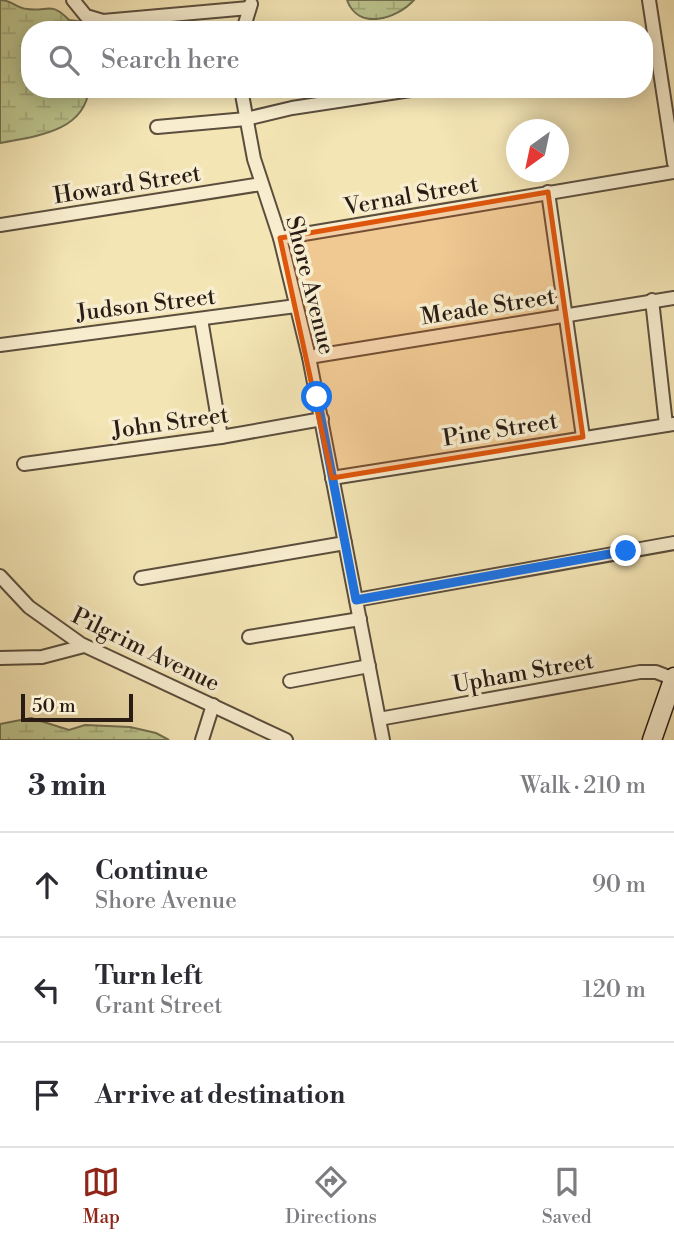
<!DOCTYPE html>
<meta charset="utf-8">
<style>
body{margin:0;font-family:"Libre Bodoni",serif;background:#f7f7f7;color:#2b2b33}
.compass{position:absolute;left:506px;top:119px;width:63px;height:63px;border-radius:50%;background:#fff;box-shadow:0 4px 18px #0003;rotate:213deg}
.scale{position:absolute;left:21px;bottom:18px;width:112px;box-sizing:border-box;padding-left:7px;border:4px solid #281c15;border-top:0;font-size:19px;line-height:24px;white-space:nowrap;color:#281c15;-webkit-text-stroke:5px #f8eecf;paint-order:stroke}
.stop{position:absolute;width:21px;height:21px;margin:-16px;border:5px solid #1a73e8;border-radius:50%;background:#fff}
.stop.end{background:#1a73e8;border-color:#fff;box-shadow:0 2px 7px #0008}
.list{margin:0;padding:0;list-style:none}
h2{display:flex;justify-content:space-between;align-items:center;height:91px;margin:0;padding:0 28px;font-size:30px}
h2 small{font-size:23px;font-weight:400;color:#7c7c81}
.list li{display:grid;grid-template-columns:46px 1fr auto;gap:21px;align-items:center;box-sizing:border-box;height:105px;padding:0 28px;border-top:2px solid #e1e1e2}
.list b{display:block;font-size:26px;white-space:nowrap}
.list p{margin:0;font-size:23px;white-space:nowrap;color:#7c7c81}
.list em{font-size:23px;font-style:normal;color:#7c7c81}
.icon{flex:none;width:38px;height:38px;fill:none;stroke:currentColor;stroke-width:2;stroke-linecap:round;stroke-linejoin:round}
.map{position:relative;flex:none;width:674px;height:740px;overflow:hidden}
.search{position:absolute;background:#fff;box-shadow:0 4px 18px #0003;left:21px;right:21px;top:21px;height:77px;display:flex;align-items:center;gap:18px;box-sizing:border-box;padding:0 24px;border-radius:28px;color:#7c7c81;font-size:26px}
.sheet{height:406px;background:#fff}
nav{display:flex;justify-content:space-around;align-items:center;box-sizing:border-box;height:98px;border-top:2px solid #e1e1e2;background:#fff;font-size:19px;color:#7c7c81}
nav a{display:grid;justify-items:center;gap:4px}
nav .on{color:#8f2418}
.map>svg:first-child{display:block}
.wetland{fill:url(#wetland-marsh);stroke:#727051;stroke-width:2}
.lines{fill:none;stroke-linecap:round;stroke-linejoin:round}
.street-casing{stroke:#5b4e3d;stroke-width:16}
.secondary-casing{stroke:#281c15;stroke-width:21}
.street{stroke:#f8eecf;stroke-width:12}
.secondary{stroke:#f8eecf;stroke-width:18}
.route{stroke:#1a73e8;stroke-width:9}
.marked{fill:#de560c;fill-opacity:0.2;stroke:#de560c;stroke-width:5;stroke-linejoin:round}
.labels{text-anchor:middle;stroke-width:7;stroke-linejoin:round;paint-order:stroke}
.street-label{font-size:23px;fill:#281c15;stroke:#f8eecf}
</style>
<div class="map">
<svg width="674" height="740" viewBox="0 0 674 740">
<defs>
<pattern id="wetland-marsh" width="20" height="14" patternUnits="userSpaceOnUse" patternTransform="scale(1.75)"><rect width="20" height="14" fill="#bcc48d"/><path d="M1 5h8M5 5V1M11 12h8M15 12V8" fill="none" stroke="#a2a879"/></pattern>
</defs>
<rect width="100%" height="100%" fill="#f4e5b5"/>
<filter id="stains"><feTurbulence type="fractalNoise" baseFrequency=".00286" numOctaves="4"/><feColorMatrix values="0 0 0 0 .2 0 0 0 0 .09 0 0 0 0 .02 0 0 0 .5 -.17"/></filter>
<radialGradient id="worn" r=".72"><stop offset=".6" stop-color="#630" stop-opacity="0"/><stop offset="1" stop-color="#630" stop-opacity=".3"/></radialGradient>
<!-- wetland -->
<g class="wetland">
<path d="M0 0C12 0 16 8 27 9 48 12 51 1 69 20L100 24 109 30H30V89H89C84 132 36 136 0 143Z"/>
<path d="M347 0H414C397 19 358 31 347 0Z"/>
<path d="M31 718 69 730 85 725 130 727 156 733 169 740H0V724Z"/>
</g>
<g class="lines">
<defs>
<g id="street">
<path d="M73 0 86 16 103 21 249 8"/>
<path d="M649 0 674 163"/>
<path d="M243 30 251 4"/>
<path d="M241 89 254 159 280 238 309 357 383 740"/>
<path d="M157 127 246 119 292 108 417 89"/>
<path d="M548 192 583 437"/>
<path d="M0 225 261 184"/>
<path d="M280 238 674 172"/>
<path d="M652 300 666 425"/>
<path d="M201 319 221 437"/>
<path d="M0 345 296 306"/>
<path d="M309 357 674 298"/>
<path d="M24 464 221 437 322 419"/>
<path d="M332 478 674 424"/>
<path d="M0 576 29 607 81 644 286 740"/>
<path d="M141 578 345 543"/>
<path d="M356 600 674 543"/>
<path d="M249 637 360 619"/>
<path d="M0 658 42 657 84 646"/>
<path d="M290 681 369 666"/>
<path d="M379 719 640 672H656L674 679"/>
<path d="M202 740 213 705"/>
</g>
<path id="secondary" d="M652 740 674 677"/>
</defs>
<!-- street casing -->
<use href="#street" class="street-casing"/>
<!-- secondary casing -->
<use href="#secondary" class="secondary-casing"/>
<!-- street -->
<use href="#street" class="street"/>
<!-- secondary -->
<use href="#secondary" class="secondary"/>
</g>
<g class="lines">
<!-- route -->
<path class="route" d="M317 397 356 600 626 551"/>
</g>
<!-- marked area -->
<path class="marked" d="M548 192 583 437 332 478 280 238Z"/>
<g class="labels">
<!-- street labels -->
<g class="street-label">
<text transform="translate(127 184) rotate(-9)" y="8">Howard Street</text>
<text transform="translate(411 195) rotate(-10)" y="8">Vernal Street</text>
<text transform="translate(311 285) rotate(76)" y="8">Shore Avenue</text>
<text transform="translate(146 304) rotate(-7)" y="8">Judson Street</text>
<text transform="translate(488 306) rotate(-9)" y="8">Meade Street</text>
<text transform="translate(170 422) rotate(-8)" y="8">John Street</text>
<text transform="translate(500 429) rotate(-9)" y="8">Pine Street</text>
<text transform="translate(146 649) rotate(26)" y="8">Pilgrim Avenue</text>
<text transform="translate(523 672) rotate(-10)" y="8">Upham Street</text>
</g>
</g>
<rect width="100%" height="100%" filter="url(#stains)"/>
<rect width="100%" height="100%" fill="url(#worn)"/>
</svg>
<svg class="compass" viewBox="-18 -18 36 36"><path d="M0-13l5 13h-10z" fill="#e53935"/><path d="M0 13l5-13h-10z" fill="#7c7c81"/></svg>
<div class="scale">50 m</div>
<div class="stop" style="left:317px;top:397px"></div>
<div class="stop end" style="left:626px;top:551px"></div>
<div class="search"><svg class="icon" aria-label="search" viewBox="0 0 24 24"><circle cx="10" cy="10" r="6"/><path d="M15 15l6 6"/></svg>Search here</div>
</div>
<section class="sheet">
<h2>3 min<small>Walk · 210 m</small></h2>
<ul class="list">
<li><svg class="icon" aria-label="ahead" viewBox="0 0 24 24"><path d="M12 20V5M6 11l6-6 6 6"/></svg><div><b>Continue</b><p>Shore Avenue</p></div><em>90 m</em></li>
<li><svg class="icon" aria-label="left" viewBox="0 0 24 24"><path d="M17 20v-9H6M10 6l-5 5 5 5"/></svg><div><b>Turn left</b><p>Grant Street</p></div><em>120 m</em></li>
<li><svg class="icon" aria-label="arrive" viewBox="0 0 24 24"><path d="M6 21V4h12l-3 4 3 4H6"/></svg><div><b>Arrive at destination</b></div></li>
</ul>
</section>
<nav>
<a class="on"><svg class="icon" aria-label="map" viewBox="0 0 24 24"><path d="M3 6l6-2 6 2 6-2v14l-6 2-6-2-6 2zM9 4v14M15 6v14"/></svg>Map</a>
<a><svg class="icon" aria-label="directions" viewBox="0 0 24 24"><path d="M12 3l9 9-9 9-9-9zM9 14v-3h6M13 9l2 2-2 2"/></svg>Directions</a>
<a><svg class="icon" aria-label="saved" viewBox="0 0 24 24"><path d="M7 4h10v16l-5-4-5 4z"/></svg>Saved</a>
</nav>
